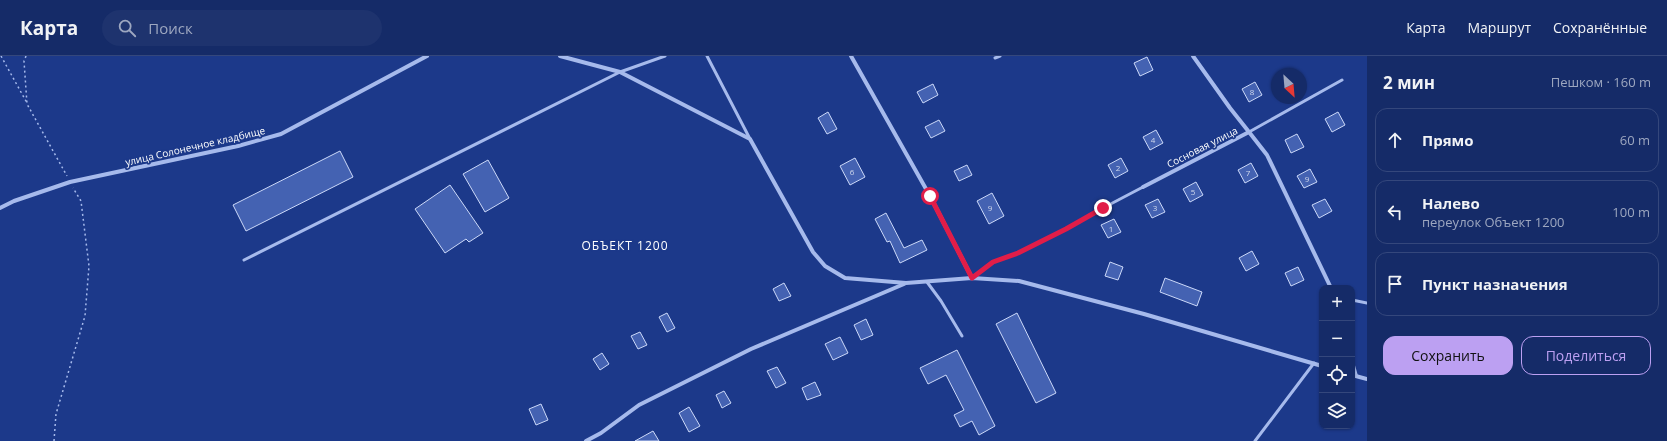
<!DOCTYPE html>
<html lang="ru">
<meta charset="utf-8">
<style>
body{margin:0;font-family:"Open Sans",sans-serif;background:#1e336e;color:#f1f3f6}
.controls{position:absolute;right:12px;bottom:12px;display:grid;overflow:hidden;border-radius:8px;box-shadow:0 1px 3px #0004}
.controls button{width:36px;height:36px;display:grid;place-items:center;padding:0;border:0;border-bottom:1px solid #34477c;background:#152b68;color:#f1f3f6;font:20px sans-serif}
.compass{position:absolute;left:1271px;top:12px;width:36px;height:36px;border-radius:50%;background:#152b68;box-shadow:0 1px 3px #0004;rotate:154deg}
.stop{position:absolute;width:12px;height:12px;margin:-9px;border:3px solid #e11d48;border-radius:50%;background:#fff}
.stop.end{background:#e11d48;border-color:#fff;box-shadow:0 1px 4px #0008}
.list{margin:0;padding:0;list-style:none}
h2{display:flex;justify-content:space-between;align-items:center;height:52px;margin:0;padding:0 16px;font-size:17px}
h2 small{font-size:13px;font-weight:400;color:#9da7c0}
.list li{display:grid;grid-template-columns:26px 1fr auto;gap:12px;align-items:center;box-sizing:border-box;height:64px;margin:0 8px 8px;padding:0 8px;border:1px solid #34477c;border-radius:12px}
.list b{display:block;font-size:15px;white-space:nowrap}
.list p{margin:0;font-size:13px;white-space:nowrap;color:#9da7c0}
.list em{font-size:13px;font-style:normal;color:#9da7c0}
.actions{display:flex;gap:8px;padding:12px 16px}
.actions a{flex:1;padding:9px 0;border:1px solid #bca0f2;border-radius:12px;text-align:center;font-size:14px;color:#bca0f2}
.actions .main{background:#bca0f2;color:#111}
.icon{flex:none;width:22px;height:22px;fill:none;stroke:currentColor;stroke-width:2;stroke-linecap:round;stroke-linejoin:round}
.map{position:relative;flex:none;width:1367px;height:385px;overflow:hidden}
header{display:flex;align-items:center;gap:24px;box-sizing:border-box;height:56px;padding:0 20px;background:#152b68;border-bottom:1px solid #34477c}
header strong{font-size:19px}
nav{display:flex;gap:22px;margin-inline-start:auto;font-size:14px}
.search{width:280px;height:36px;background:#1e336e;display:flex;align-items:center;gap:10px;box-sizing:border-box;padding:0 14px;border-radius:22px;color:#9da7c0;font-size:15px}
main{display:flex}
aside{flex:1;background:#152b68}
.map>svg:first-child{display:block}
.building{fill:#4462b2;stroke:#ccd9f9}
.lines{fill:none;stroke-linecap:round;stroke-linejoin:round}
.path{stroke:#a6baec;stroke-width:1.5;stroke-dasharray:2 3;stroke-linecap:butt}
.lane{stroke:#a6baec;stroke-width:3}
.street{stroke:#a6baec;stroke-width:4}
.route{stroke:#e11d48;stroke-width:5}
.labels{text-anchor:middle;stroke-width:3.5;stroke-linejoin:round;paint-order:stroke}
.number-label{font-size:8px;fill:#d0d8ec}
.street-label{font-size:10px;fill:#fff;stroke:#1c398a}
.quarter-label{font-size:12px;letter-spacing:1px;fill:#fff;stroke:#1c398a}
</style>
<header>
<strong>Карта</strong>
<div class="search"><svg class="icon" aria-label="search" viewBox="0 0 24 24"><circle cx="10" cy="10" r="6"/><path d="M15 15l6 6"/></svg>Поиск</div>
<nav><a>Карта</a><a>Маршрут</a><a>Сохранённые</a></nav>
</header>
<main>
<div class="map">
<svg width="1367" height="385" viewBox="0 0 1367 385">
<rect width="100%" height="100%" fill="#1c398a"/>
<!-- building -->
<g class="building">
<path d="M1147 1 1153 14 1140 20 1134 7Z"/>
<path d="M1255 26 1262 39 1249 46 1242 33Z"/>
<path d="M933 28 938 39 923 47 917 36Z"/>
<path d="M828 56 837 73 827 78 818 62Z"/>
<path d="M1338 56 1345 69 1332 76 1325 63Z"/>
<path d="M939 64 945 75 931 82 925 71Z"/>
<path d="M1156 74 1163 87 1150 94 1143 81Z"/>
<path d="M1297 78 1304 91 1291 97 1285 84Z"/>
<path d="M340 95 353 121 246 175 233 149Z"/>
<path d="M855 102 865 121 850 129 840 110Z"/>
<path d="M1121 102 1128 115 1115 122 1108 109Z"/>
<path d="M488 104 509 142 485 156 463 118Z"/>
<path d="M1251 107 1258 120 1245 127 1238 114Z"/>
<path d="M967 109 972 119 959 125 954 115Z"/>
<path d="M1310 113 1317 126 1304 132 1297 120Z"/>
<path d="M1196 126 1203 139 1190 146 1183 133Z"/>
<path d="M450 129 483 177 469 186 466 183 445 197 415 153Z"/>
<path d="M992 137 1004 160 989 168 977 145Z"/>
<path d="M1158 143 1165 156 1152 162 1145 149Z"/>
<path d="M1325 143 1332 155 1319 162 1312 149Z"/>
<path d="M886 157 904 192 922 184 927 194 900 207 890 185 887 186 875 163Z"/>
<path d="M1114 163 1121 176 1108 182 1101 169Z"/>
<path d="M1252 195 1259 208 1246 215 1239 202Z"/>
<path d="M1110 206 1123 211 1118 224 1105 220Z"/>
<path d="M1298 211 1304 224 1291 230 1285 217Z"/>
<path d="M1165 222 1202 236 1197 250 1160 236Z"/>
<path d="M784 227 791 240 779 245 773 233Z"/>
<path d="M667 257 675 272 667 276 659 261Z"/>
<path d="M1017 257 1056 337 1036 347 996 268Z"/>
<path d="M866 263 873 279 861 284 854 269Z"/>
<path d="M640 276 647 289 638 293 631 280Z"/>
<path d="M840 281 848 297 833 304 825 288Z"/>
<path d="M957 294 995 370 979 379 972 365 960 371 954 359 964 354 946 319 928 328 920 312Z"/>
<path d="M602 297 609 308 600 314 593 303Z"/>
<path d="M777 311 786 327 776 332 767 315Z"/>
<path d="M815 326 821 339 807 344 802 332Z"/>
<path d="M724 335 731 347 722 352 716 339Z"/>
<path d="M541 348 548 364 536 369 529 353Z"/>
<path d="M689 351 700 370 689 376 679 357Z"/>
<path d="M653 375 659 385H635Z"/>
</g>
<g class="lines">
<!-- path -->
<g class="path">
<path d="M1 0 27 47"/>
<path d="M26 0 24 5 27 48 67 120"/>
<path d="M54 385 56 358 85 260 89 210 81 145 73 132"/>
</g>
<!-- lane -->
<g class="lane">
<path d="M707 0 750 83"/>
<path d="M995 2 1000 0"/>
<path d="M1249 76 1342 24"/>
<path d="M244 204 620 16 665 0"/>
<path d="M972 222 993 206 1018 197 1066 173 1103 152 1143 131"/>
<path d="M927 226 941 245 962 280"/>
<path d="M1352 244 1367 247"/>
<path d="M1255 385 1314 307"/>
</g>
<!-- street -->
<g class="street">
<path d="M560 0 620 16 750 83 813 196 825 210 845 222 906 227 972 222 1019 225 1144 258 1322 310"/>
<path d="M851 0 930 140 972 222"/>
<path d="M1249 76 1267 99 1331 232"/>
<path d="M1143 131 1249 76 1230 52 1193 0"/>
<path d="M0 152 14 145 70 126 238 90 281 78 427 0"/>
<path d="M1352 306 1356 320"/>
<path d="M1352 319 1367 323"/>
<path d="M586 385 601 377 639 349 751 293 904 228"/>
</g>
</g>
<g class="lines">
<!-- route -->
<path class="route" d="M930 140 972 222 993 206 1018 197 1066 173 1103 152"/>
</g>
<g class="labels">
<!-- number labels -->
<g class="number-label">
<text x="1252" y="39">8</text>
<text x="1153" y="87">4</text>
<text x="1118" y="115">2</text>
<text x="852" y="119">6</text>
<text x="1248" y="120">7</text>
<text x="1307" y="126">9</text>
<text x="1193" y="139">5</text>
<text x="990" y="155">9</text>
<text x="1155" y="155">3</text>
<text x="1111" y="176">1</text>
</g>
<!-- street labels -->
<g class="street-label">
<text transform="translate(195 90) rotate(-13)" y="4">улица Солонечное кладбище</text>
<text transform="translate(1202 91) rotate(-27)" y="4">Сосновая улица</text>
</g>
<!-- quarter labels -->
<g class="quarter-label">
<text x="625" y="194">ОБЪЕКТ 1200</text>
</g>
</g>
</svg>
<div class="controls">
<button>+</button>
<button>−</button>
<button><svg class="icon" aria-label="locate" viewBox="0 0 24 24"><circle cx="12" cy="12" r="6"/><path d="M12 2v4M12 18v4M2 12h4M18 12h4"/></svg></button>
<button><svg class="icon" aria-label="layers" viewBox="0 0 24 24"><path d="M12 4l9 5-9 5-9-5zM3 14l9 5 9-5"/></svg></button>
</div>
<svg class="compass" viewBox="-18 -18 36 36"><path d="M0-13l5 13h-10z" fill="#e53935"/><path d="M0 13l5-13h-10z" fill="#9da7c0"/></svg>
<div class="stop" style="left:930px;top:140px"></div>
<div class="stop end" style="left:1103px;top:152px"></div>
</div>
<aside>
<h2>2 мин<small>Пешком · 160 m</small></h2>
<ul class="list">
<li><svg class="icon" aria-label="ahead" viewBox="0 0 24 24"><path d="M12 20V5M6 11l6-6 6 6"/></svg><div><b>Прямо</b></div><em>60 m</em></li>
<li><svg class="icon" aria-label="left" viewBox="0 0 24 24"><path d="M17 20v-9H6M10 6l-5 5 5 5"/></svg><div><b>Налево</b><p>переулок Объект 1200</p></div><em>100 m</em></li>
<li><svg class="icon" aria-label="arrive" viewBox="0 0 24 24"><path d="M6 21V4h12l-3 4 3 4H6"/></svg><div><b>Пункт назначения</b></div></li>
</ul>
<div class="actions"><a class="main">Сохранить</a><a>Поделиться</a></div>
</aside>
</main>
